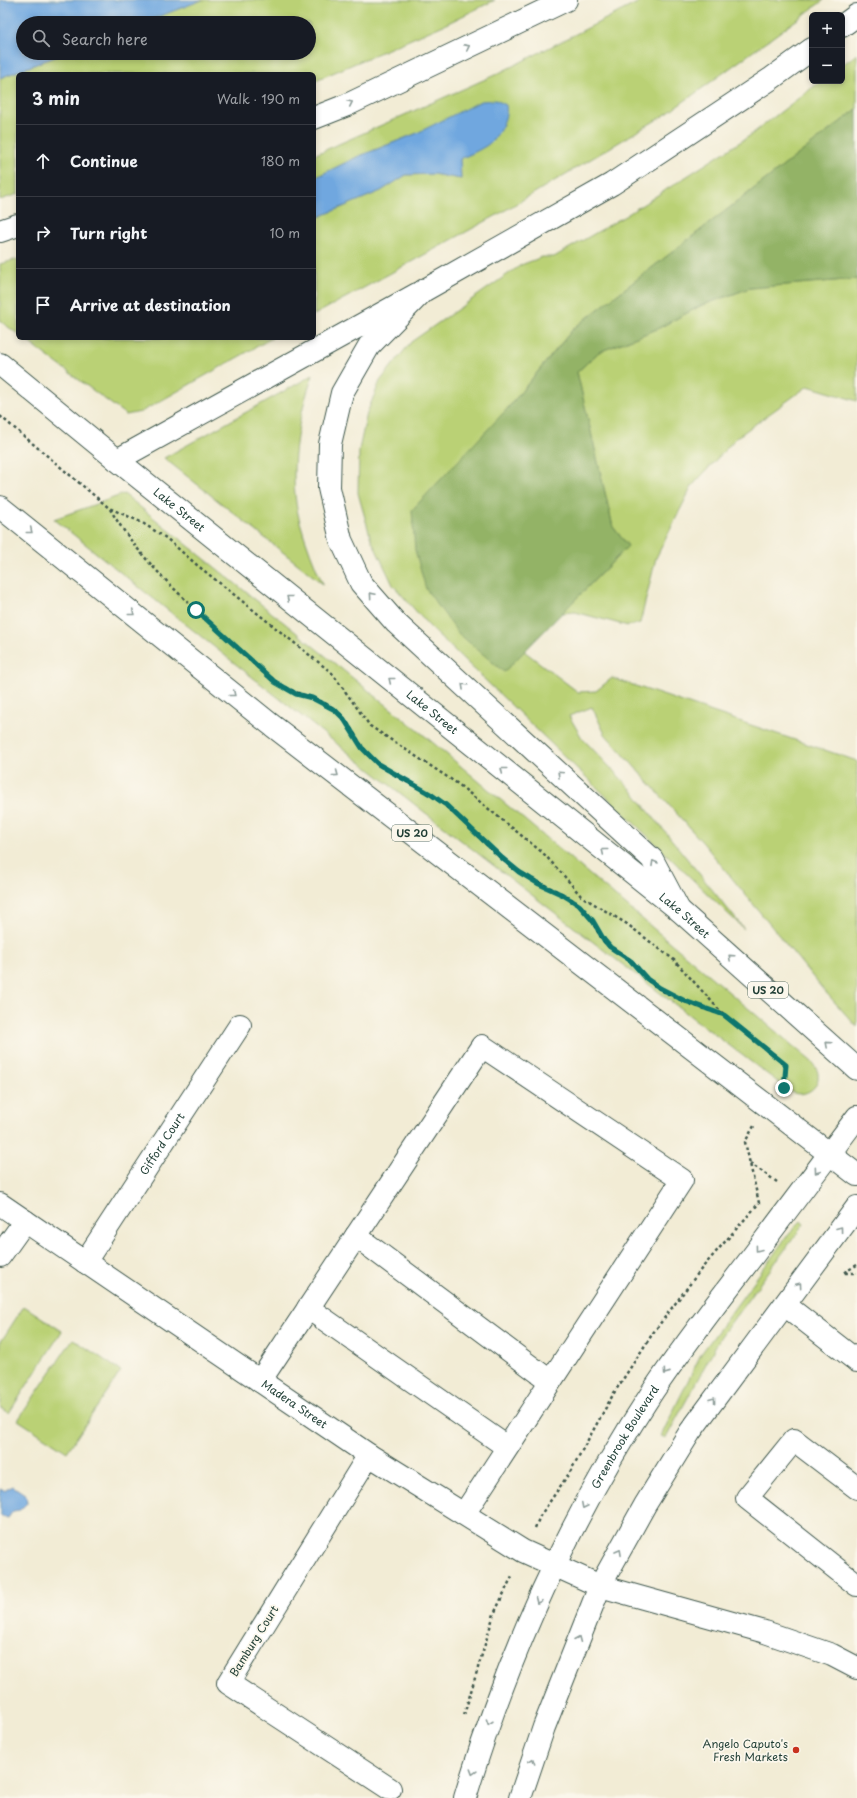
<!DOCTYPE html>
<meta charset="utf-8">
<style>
body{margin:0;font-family:"Playpen Sans",sans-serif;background:#20242c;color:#f1f3f6}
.controls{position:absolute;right:12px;top:12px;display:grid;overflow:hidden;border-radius:6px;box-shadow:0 2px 6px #0003}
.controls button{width:36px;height:36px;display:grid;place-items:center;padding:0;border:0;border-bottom:1px solid #363941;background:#171b24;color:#f1f3f6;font:20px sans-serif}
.stop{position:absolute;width:12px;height:12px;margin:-9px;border:3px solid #0f766e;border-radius:50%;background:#fff}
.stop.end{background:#0f766e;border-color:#fff;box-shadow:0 1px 4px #0008}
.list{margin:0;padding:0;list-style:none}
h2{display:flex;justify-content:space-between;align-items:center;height:52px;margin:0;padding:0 16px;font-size:17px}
h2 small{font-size:13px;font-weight:400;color:#9ea1a6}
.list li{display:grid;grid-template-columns:26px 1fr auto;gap:12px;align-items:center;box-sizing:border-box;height:72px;padding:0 16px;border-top:1px solid #363941}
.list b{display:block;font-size:15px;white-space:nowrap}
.list em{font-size:13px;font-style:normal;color:#9ea1a6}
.icon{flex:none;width:22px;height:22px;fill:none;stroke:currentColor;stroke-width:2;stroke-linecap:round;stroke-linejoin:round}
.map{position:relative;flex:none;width:857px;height:1798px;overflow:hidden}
.search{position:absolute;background:#171b24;box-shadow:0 2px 6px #0003;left:16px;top:16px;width:300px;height:44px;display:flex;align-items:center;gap:10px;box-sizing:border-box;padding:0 14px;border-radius:22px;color:#9ea1a6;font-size:15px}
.panel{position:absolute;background:#171b24;box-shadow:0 2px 6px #0003;left:16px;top:72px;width:300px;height:268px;border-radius:6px}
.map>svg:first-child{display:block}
.green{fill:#bad175;stroke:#6c8754}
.forest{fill:#93b366;stroke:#59784d}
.water{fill:#70a7df;stroke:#48728a}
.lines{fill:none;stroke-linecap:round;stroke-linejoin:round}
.minor-casing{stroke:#3f574c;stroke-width:24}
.major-casing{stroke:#3f574c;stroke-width:24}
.highway-casing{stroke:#3f574c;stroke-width:24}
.path{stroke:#3f574c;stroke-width:2.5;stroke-dasharray:3 3;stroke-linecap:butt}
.minor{stroke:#fff;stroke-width:22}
.major{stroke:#fff;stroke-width:22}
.highway{stroke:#fff;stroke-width:22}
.oneway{stroke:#8f9e9a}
.route{stroke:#0f766e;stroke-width:5}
.poi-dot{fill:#c8321e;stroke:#fbf7ec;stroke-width:1.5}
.labels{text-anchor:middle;stroke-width:3.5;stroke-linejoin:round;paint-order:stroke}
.shield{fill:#fbf7ec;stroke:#61756b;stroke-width:1}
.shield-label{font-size:10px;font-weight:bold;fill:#1f3d34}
.street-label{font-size:11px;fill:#1f3d34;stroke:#fbf7ec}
.poi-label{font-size:11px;fill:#1f3d34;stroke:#fbf7ec;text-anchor:end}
</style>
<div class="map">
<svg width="857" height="1798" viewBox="0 0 857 1798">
<rect width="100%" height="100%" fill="#fbf7ec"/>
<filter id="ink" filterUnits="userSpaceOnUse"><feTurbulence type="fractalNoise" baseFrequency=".025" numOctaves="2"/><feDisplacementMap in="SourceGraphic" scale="8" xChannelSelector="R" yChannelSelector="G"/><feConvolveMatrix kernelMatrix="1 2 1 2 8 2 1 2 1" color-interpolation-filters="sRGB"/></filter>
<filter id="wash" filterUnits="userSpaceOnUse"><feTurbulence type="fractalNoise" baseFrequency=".012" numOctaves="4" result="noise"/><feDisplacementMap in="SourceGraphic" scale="16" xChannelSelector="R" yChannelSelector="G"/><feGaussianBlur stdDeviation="0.9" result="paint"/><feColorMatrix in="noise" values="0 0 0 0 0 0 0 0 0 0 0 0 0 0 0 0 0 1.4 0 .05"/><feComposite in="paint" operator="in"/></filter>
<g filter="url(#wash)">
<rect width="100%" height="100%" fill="#f2ecd5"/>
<!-- green -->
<g class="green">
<path d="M202 0H495L446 24 314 81V74H18V194L0 200V78L65 53H309V23H142Z"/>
<path d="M643 0H824L668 113 499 214 314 315V219L381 191 406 175 433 174 461 179 460 159 487 145 504 124 415 134 357 157 314 178V155L497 74Z"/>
<path d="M857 54V109L574 328 507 409 504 671 524 651 578 692 596 691 612 678 857 761V1027L821 987 704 844 605 734 592 707 569 716 582 738 629 787 744 929 429 626 393 585 371 539 358 493 359 450 367 413 380 381 411 342 521 265 542 257H554L625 216 748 137 821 81H842V65Z"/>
<path d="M18 259V334L0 321V264Z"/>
<path d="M857 279V401L808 386 736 438 692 486 656 558 640 623 628 626 575 612 562 613 628 546 613 527 577 372 599 352 657 329 700 306 750 288Z"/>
<path d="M23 338H272L141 412 126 415Z"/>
<path d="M313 375C297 419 287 475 300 522 306 543 314 564 323 584L164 458Z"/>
<path d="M124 494 425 736 812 1062C814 1066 818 1070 818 1074 820 1089 803 1098 791 1092 542 905 296 714 54 519Z"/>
<path d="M801 1221 804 1224 721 1336 666 1438 661 1436 701 1354 790 1232Z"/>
<path d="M24 1306 62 1331 9 1413 0 1407V1343Z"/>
<path d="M73 1339 121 1371 67 1452 18 1420Z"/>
</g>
<!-- forest -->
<path class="forest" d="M857 109V279L750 288 700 306 657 329 599 352 577 372 613 527 628 546 504 672 458 633 426 589 415 550 412 510 507 409 574 328Z"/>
<!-- water -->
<g class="water">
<path d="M0 0H202L142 23H23V53H65L0 78Z"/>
<path d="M496 100 506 105C509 118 497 139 486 146 478 151 469 155 460 159L461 179 433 174 406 175 381 191 314 219V178L357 157 415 134 481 101Z"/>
<path d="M13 1486 26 1495 27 1503 20 1510 13 1511 8 1518 0 1516V1489L4 1491Z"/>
</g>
</g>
<g filter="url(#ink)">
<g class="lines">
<defs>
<g id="minor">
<path d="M117 460 417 294"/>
<path id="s1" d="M0 1204 369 1455 523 1551 600 1586 765 1632 832 1655 857 1668"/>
<path d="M356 1236 550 1381"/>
<path d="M0 1256 25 1221"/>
<path id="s2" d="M85 1262 240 1025"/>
<path d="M785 1305 857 1361"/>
<path d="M308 1308 507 1447"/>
<path d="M260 1381 482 1046 682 1180 464 1514"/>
<path d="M369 1455 228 1683 390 1789"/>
<path d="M857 1488 794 1440 747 1498 857 1585"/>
</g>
<g id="major">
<path id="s3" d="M0 364 117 460 679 910 857 1069"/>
<path d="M0 507 269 723 857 1175"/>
<path id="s4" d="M465 1798C508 1654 570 1517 653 1391 684 1345 718 1301 752 1257 787 1211 822 1164 857 1117"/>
<path d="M520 1798 544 1727 600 1586 645 1505 690 1432 857 1207"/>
</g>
<g id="highway">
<path d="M842 26 857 15"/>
<path d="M314 118 347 105 566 0"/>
<path d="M0 231 18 225"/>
<path d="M679 910 652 859 396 623 361 583 341 540 329 488 330 444 342 393 369 346 423 291 612 184 772 78 812 49"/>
</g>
</defs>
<!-- minor casing -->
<use href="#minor" class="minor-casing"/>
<!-- major casing -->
<use href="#major" class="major-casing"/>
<!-- highway casing -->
<use href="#highway" class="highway-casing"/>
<!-- path -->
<g class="path">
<path d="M0 416 109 508 141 522 166 538 197 565 332 673 370 726 458 784 543 853 565 877 581 896 627 924 674 960 724 1015 786 1065 784 1087"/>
<path d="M110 509C139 559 184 599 227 638 243 652 258 669 275 681 293 695 316 696 334 709 352 723 358 748 377 763 398 779 425 788 446 806 471 826 492 853 518 871 538 884 561 891 579 905 591 915 595 929 604 941 611 950 622 953 630 960 637 966 641 973 647 979 665 997 699 1007 724 1015"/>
<path d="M750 1163 777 1182"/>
<path d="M857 1265 843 1273H857"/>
<path d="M535 1528 540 1516 570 1472 614 1393 653 1333 702 1268 759 1203 745 1142 754 1126"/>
<path d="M464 1715 494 1614 513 1574"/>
</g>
<!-- minor -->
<use href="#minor" class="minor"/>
<!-- major -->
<use href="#major" class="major"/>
<!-- highway -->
<use href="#highway" class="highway"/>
</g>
<!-- one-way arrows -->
<defs><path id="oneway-chevron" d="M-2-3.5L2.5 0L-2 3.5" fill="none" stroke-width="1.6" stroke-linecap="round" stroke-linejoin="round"/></defs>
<g class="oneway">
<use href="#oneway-chevron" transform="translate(467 47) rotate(-26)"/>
<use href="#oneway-chevron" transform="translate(350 103) rotate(-25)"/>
<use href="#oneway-chevron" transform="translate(30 531) rotate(39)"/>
<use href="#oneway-chevron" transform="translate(372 595) rotate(-131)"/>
<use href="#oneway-chevron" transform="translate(289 598) rotate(-141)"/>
<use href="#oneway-chevron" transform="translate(132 613) rotate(39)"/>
<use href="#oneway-chevron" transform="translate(391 680) rotate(-141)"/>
<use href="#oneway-chevron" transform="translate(464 686) rotate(-137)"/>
<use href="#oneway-chevron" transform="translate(233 694) rotate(39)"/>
<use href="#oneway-chevron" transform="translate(503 770) rotate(-141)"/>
<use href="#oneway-chevron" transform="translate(336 774) rotate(37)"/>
<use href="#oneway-chevron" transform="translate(560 774) rotate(-137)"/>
<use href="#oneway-chevron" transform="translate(604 851) rotate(-141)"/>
<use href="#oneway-chevron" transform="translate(654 863) rotate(-120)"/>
<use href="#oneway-chevron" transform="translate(731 957) rotate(-138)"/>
<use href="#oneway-chevron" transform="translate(828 1044) rotate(-138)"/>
<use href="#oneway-chevron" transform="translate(817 1171) rotate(126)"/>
<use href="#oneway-chevron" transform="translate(840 1229) rotate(-53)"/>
<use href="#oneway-chevron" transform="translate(758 1249) rotate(127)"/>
<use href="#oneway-chevron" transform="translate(799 1285) rotate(-54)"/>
<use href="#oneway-chevron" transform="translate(666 1372) rotate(125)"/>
<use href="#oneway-chevron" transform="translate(713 1400) rotate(-53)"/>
<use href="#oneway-chevron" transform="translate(584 1506) rotate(117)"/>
<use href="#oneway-chevron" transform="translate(619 1552) rotate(-61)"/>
<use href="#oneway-chevron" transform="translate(538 1601) rotate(114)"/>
<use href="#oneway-chevron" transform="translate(578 1639) rotate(-67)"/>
<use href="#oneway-chevron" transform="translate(489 1722) rotate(109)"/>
<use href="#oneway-chevron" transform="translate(532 1761) rotate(-71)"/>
<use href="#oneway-chevron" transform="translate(473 1772) rotate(107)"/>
</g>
</g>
<g class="lines" filter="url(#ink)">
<!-- route -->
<path class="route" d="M196 610 275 682 296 694 312 698 335 710 344 719 362 748 378 764 432 795 446 805 502 858 519 872 539 884 563 895 579 905 593 921 604 940 610 947 631 961 647 979 660 988 685 1001 724 1015 786 1065 784 1088"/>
</g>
<!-- markers -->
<circle class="poi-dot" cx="796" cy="1750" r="4"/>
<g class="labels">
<!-- shield labels -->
<g class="shield">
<rect x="392" y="825" width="40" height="16" rx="3"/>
<rect x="748" y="982" width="40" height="16" rx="3"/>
</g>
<g class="shield-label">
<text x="412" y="837">US 20</text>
<text x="768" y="994">US 20</text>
</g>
<!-- street labels -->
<g class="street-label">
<text dy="4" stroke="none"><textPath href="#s3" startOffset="231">Lake Street</textPath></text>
<text dy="4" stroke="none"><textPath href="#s3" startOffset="555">Lake Street</textPath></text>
<text dy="4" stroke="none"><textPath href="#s3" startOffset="879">Lake Street</textPath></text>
<text dy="4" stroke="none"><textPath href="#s2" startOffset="141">Gifford Court</textPath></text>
<text dy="4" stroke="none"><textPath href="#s1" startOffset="356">Madera Street</textPath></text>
<text dy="4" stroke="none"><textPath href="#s4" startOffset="396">Greenbrook Boulevard</textPath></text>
<text transform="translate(254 1641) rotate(-58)" y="4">Bamburg Court</text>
</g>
<!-- poi labels -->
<g class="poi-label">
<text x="788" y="1748">Angelo Caputo's<tspan x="788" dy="13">Fresh Markets</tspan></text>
</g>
</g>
</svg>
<div class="controls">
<button>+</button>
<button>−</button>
</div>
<div class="stop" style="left:196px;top:610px"></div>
<div class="stop end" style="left:784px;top:1088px"></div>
<div class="search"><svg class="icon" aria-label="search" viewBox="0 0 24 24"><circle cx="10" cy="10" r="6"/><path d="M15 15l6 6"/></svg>Search here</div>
<section class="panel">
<h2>3 min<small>Walk · 190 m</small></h2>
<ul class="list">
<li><svg class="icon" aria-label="ahead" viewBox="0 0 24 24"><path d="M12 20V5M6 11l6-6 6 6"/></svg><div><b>Continue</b></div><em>180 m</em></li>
<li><svg class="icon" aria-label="right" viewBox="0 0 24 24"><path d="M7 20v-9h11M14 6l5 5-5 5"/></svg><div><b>Turn right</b></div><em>10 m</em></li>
<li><svg class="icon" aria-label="arrive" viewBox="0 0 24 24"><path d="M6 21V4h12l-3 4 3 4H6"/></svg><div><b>Arrive at destination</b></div></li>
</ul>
</section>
</div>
